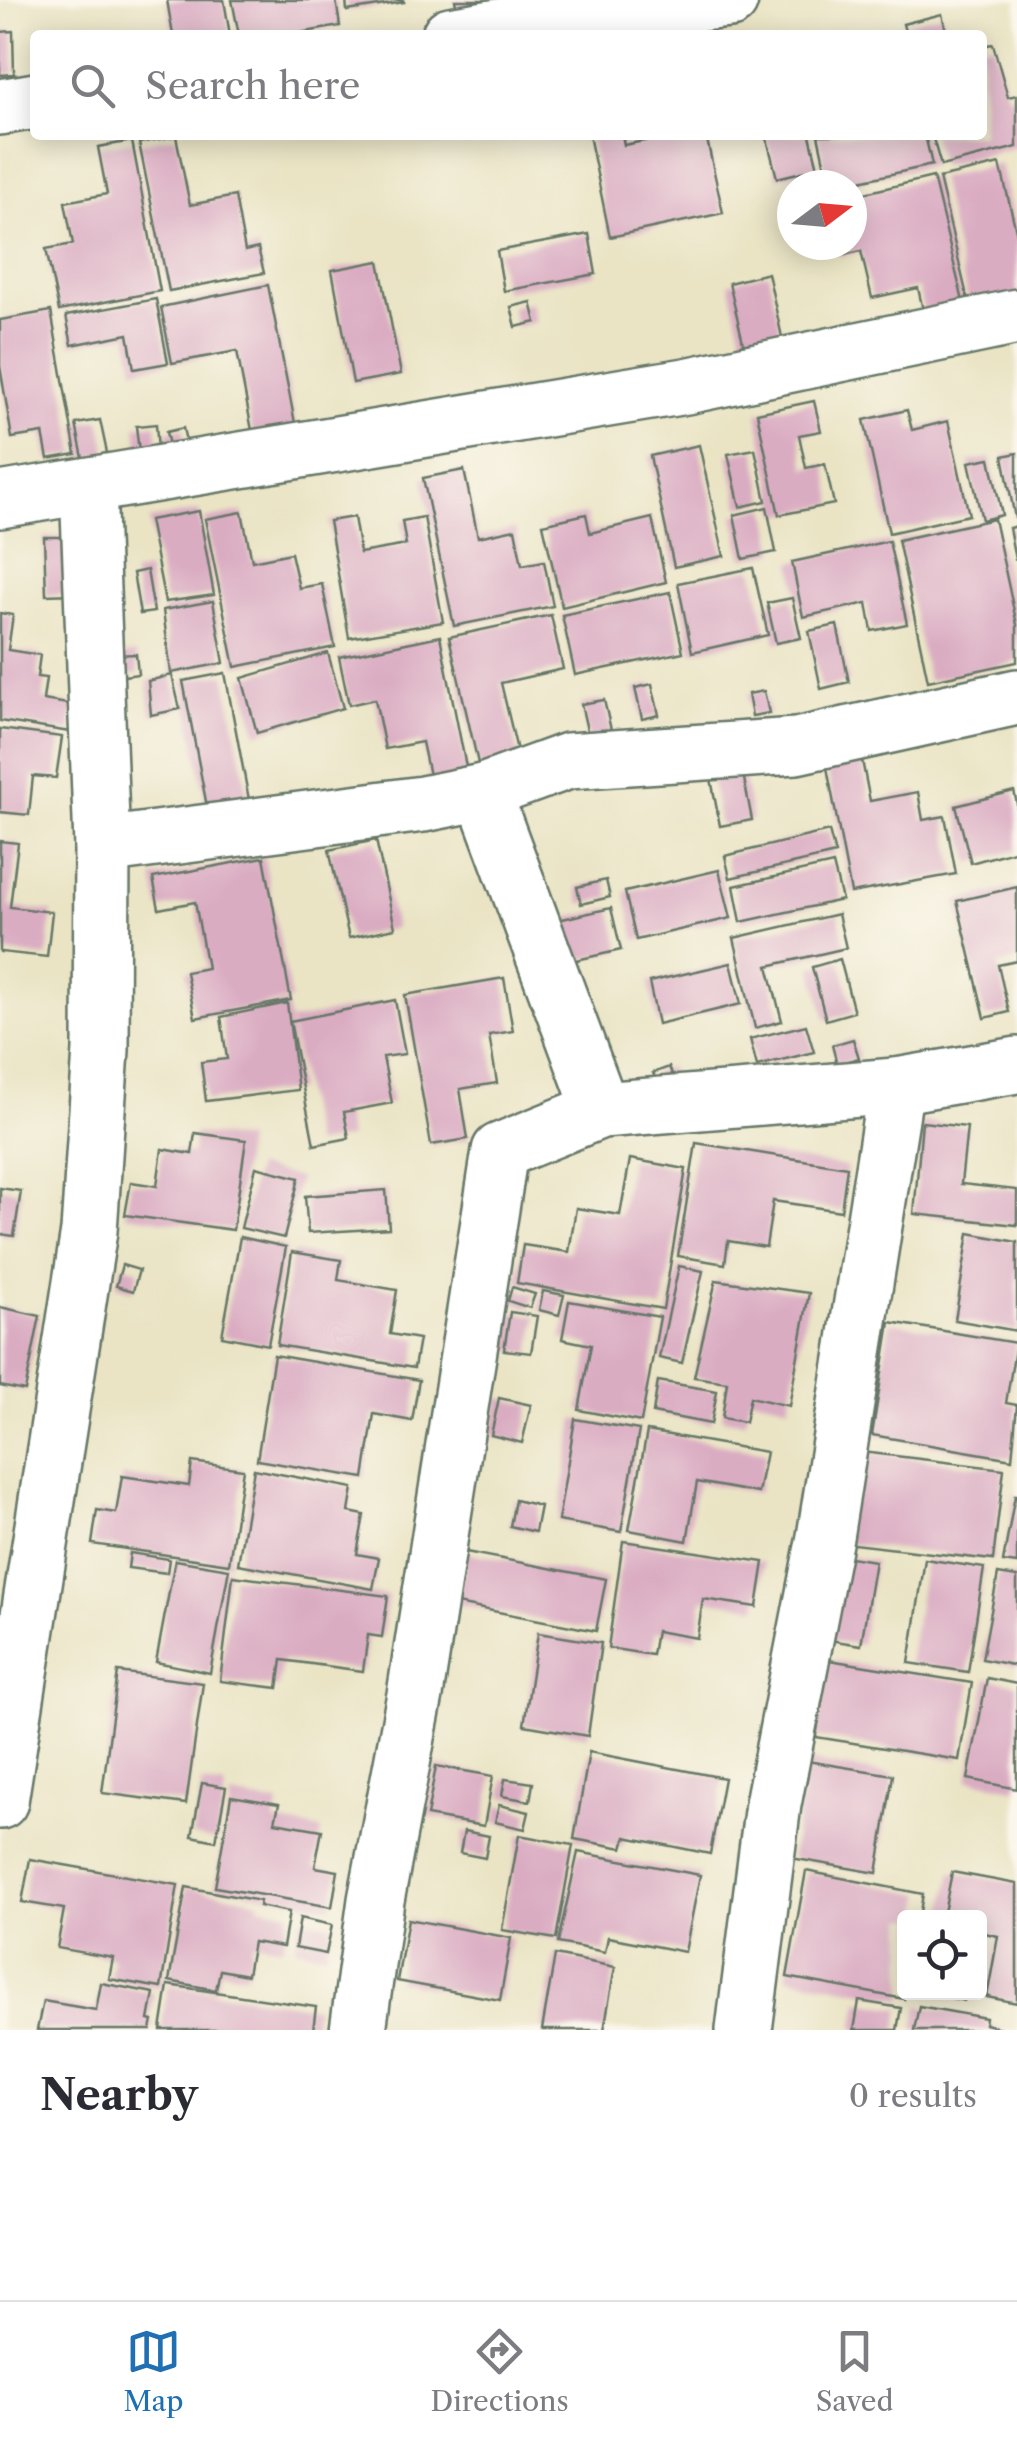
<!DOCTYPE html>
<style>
body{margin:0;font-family:"Libre Caslon Text",serif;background:#f7f7f7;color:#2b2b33}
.controls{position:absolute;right:30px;bottom:30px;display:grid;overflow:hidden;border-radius:10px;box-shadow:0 5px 25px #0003}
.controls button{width:90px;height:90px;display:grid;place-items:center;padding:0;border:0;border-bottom:2px solid #e1e1e2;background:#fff;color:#2b2b33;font:50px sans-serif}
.compass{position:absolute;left:777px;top:170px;width:90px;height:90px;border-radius:50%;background:#fff;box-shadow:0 5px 25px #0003;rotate:74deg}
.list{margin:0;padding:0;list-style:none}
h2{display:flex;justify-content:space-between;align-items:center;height:130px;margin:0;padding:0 40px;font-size:42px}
h2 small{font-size:32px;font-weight:400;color:#7c7c81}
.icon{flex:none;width:55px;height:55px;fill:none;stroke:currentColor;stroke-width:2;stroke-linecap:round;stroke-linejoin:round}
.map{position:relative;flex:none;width:1017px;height:2030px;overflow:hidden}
.search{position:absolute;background:#fff;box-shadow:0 5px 25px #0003;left:30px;right:30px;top:30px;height:110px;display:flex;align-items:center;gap:25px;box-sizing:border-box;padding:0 35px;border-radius:10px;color:#7c7c81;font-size:38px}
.sheet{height:270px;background:#fff}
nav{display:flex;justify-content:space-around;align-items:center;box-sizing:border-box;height:140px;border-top:2px solid #e1e1e2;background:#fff;font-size:28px;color:#7c7c81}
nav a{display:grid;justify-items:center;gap:5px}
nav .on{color:#1f6fb2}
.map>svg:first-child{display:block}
.building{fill:#daacc2}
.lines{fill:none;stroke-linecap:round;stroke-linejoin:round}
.street-casing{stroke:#667767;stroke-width:60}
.street{stroke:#fff;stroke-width:55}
</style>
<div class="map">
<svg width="1017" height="2030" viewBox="0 0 1017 2030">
<rect width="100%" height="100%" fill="#fbf7ec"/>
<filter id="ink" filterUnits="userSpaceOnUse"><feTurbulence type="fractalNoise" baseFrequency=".01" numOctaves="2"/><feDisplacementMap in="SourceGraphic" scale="20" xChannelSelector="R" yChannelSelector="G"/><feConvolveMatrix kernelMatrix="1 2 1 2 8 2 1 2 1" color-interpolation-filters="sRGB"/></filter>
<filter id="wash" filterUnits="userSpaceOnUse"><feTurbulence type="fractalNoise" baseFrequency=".0048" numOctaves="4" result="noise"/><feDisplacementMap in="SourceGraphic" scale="40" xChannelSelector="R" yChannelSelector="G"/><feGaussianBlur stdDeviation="2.25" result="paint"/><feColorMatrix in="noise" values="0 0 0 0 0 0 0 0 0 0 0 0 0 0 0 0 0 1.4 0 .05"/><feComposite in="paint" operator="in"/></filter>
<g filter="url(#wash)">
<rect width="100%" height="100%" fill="#eae4c5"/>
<g id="blocks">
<!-- building -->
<g class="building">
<path d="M167 0H224L230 35H173Z"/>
<path d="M232 0H336L340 26 288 35H239Z"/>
<path d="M346 0H403L404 2 347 11Z"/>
<path d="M455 0H485L488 10 458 16Z"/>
<path d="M942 14 947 35H906L903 24Z"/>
<path d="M13 31 14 74 0 75V32Z"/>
<path d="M993 44 1008 97 1017 95V147L941 166 932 135H982V46Z"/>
<path d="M589 135H622L624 145 674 135H706L723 213 610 237Z"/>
<path d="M766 135H810L818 168 777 178Z"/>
<path d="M818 135H925L932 165 842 185H829Z"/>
<path d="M176 136 190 205 235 196 245 251 258 248 264 273 169 291 139 143Z"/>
<path d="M132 141 160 291 59 311 46 249 73 244 65 202 107 194 98 147Z"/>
<path d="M1000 164 1017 235V303L971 313 939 178Z"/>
<path d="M933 177 968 322 928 332 918 288 872 298 861 251 840 256 837 245H852V196Z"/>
<path d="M589 234 596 274 504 291 497 251Z"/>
<path d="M379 261 401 374 353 383 332 270Z"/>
<path d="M768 273 785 351 747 359 729 283Z"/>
<path d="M268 285 296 428 253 436 237 351 172 363 161 307Z"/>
<path d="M156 299 168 363 134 369 128 334 72 345 66 316Z"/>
<path d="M531 302 536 322 516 327 511 307Z"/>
<path d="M51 311 76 454 48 459 43 433 12 438 0 366V320Z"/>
<path d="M814 401 821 431 799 435 806 468 825 464 834 504 779 515 757 413Z"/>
<path d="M907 410 912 430 948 421 969 515 889 533 864 420Z"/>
<path d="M100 420 107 453 83 458 76 424Z"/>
<path d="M156 424 158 450 139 452 136 426Z"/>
<path d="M183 428 188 450 171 454 166 432Z"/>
<path d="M699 445 724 556 674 567 650 456Z"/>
<path d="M755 449 766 501 740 507 728 454Z"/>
<path d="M1017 453V517L1015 518 1003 456Z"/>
<path d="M990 458 1002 515 982 520 969 462Z"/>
<path d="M464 470 478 537 515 529 522 565 544 561 553 606 454 626 423 478Z"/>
<path d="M767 507 776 552 743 559 734 515Z"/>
<path d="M199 511 214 595 165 602 149 520Z"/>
<path d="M242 512 252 561 291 553 299 588 322 584 335 647 235 667 205 519Z"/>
<path d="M586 514 590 533 652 518 666 582 562 607 543 524Z"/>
<path d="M354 517 360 553 406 545 402 521 424 517 443 622 349 638 329 521Z"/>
<path d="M994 519 1017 625V662L928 681 898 540Z"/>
<path d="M1017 526V559H1015L1009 528Z"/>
<path d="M44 537H73L74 594 46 595Z"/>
<path d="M889 541 907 624 872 631 867 603 803 617 792 562Z"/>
<path d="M753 568 768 635 692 652 678 583Z"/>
<path d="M147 570 154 612 140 614 133 573Z"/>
<path d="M670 592 683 652 575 675 562 615Z"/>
<path d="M792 598 801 638 776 643 767 603Z"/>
<path d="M213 601 224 663 171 673 163 610Z"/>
<path d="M0 613 13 615 8 650 40 655 37 677 46 678 43 700 74 705 70 732 0 721Z"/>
<path d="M551 615 563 669 501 683 520 763 480 772 449 637Z"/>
<path d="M837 625 849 682 821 689 809 631Z"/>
<path d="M440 636 468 777 431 785 422 742 385 749 375 699 349 705 339 657Z"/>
<path d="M328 653 343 708 257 733 242 678Z"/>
<path d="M136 654 138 674 117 677 115 655Z"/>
<path d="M225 673 250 805 208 812 183 681Z"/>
<path d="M172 675 180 709 151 715 148 681Z"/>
<path d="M652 684 659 715 642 719 635 688Z"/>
<path d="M764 691 769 713 752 716 748 694Z"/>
<path d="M604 700 615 747 592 752 581 704Z"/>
<path d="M0 729 62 737 56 778 33 776 29 815 0 812Z"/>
<path d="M860 750 870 801 918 792 923 820 945 816 956 874 851 893 825 757Z"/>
<path d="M741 763 752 820 720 826 709 768Z"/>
<path d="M1014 791 1017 804V850L971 863 956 806Z"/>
<path d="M829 831 835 854 730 878 725 856Z"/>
<path d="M376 840 395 928 349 938 329 850Z"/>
<path d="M0 841 18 843 10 907 52 912 47 957 0 952Z"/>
<path d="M264 857 291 1000 195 1018 186 972 207 968 195 902 159 909 153 878Z"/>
<path d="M833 864 842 900 741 922 734 886Z"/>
<path d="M719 870 731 918 636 940 625 892Z"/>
<path d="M606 880 610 897 581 904 577 887Z"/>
<path d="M1017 887V961L998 965 1009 1012 985 1018 957 901Z"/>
<path d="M611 908 621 950 559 964 549 922Z"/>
<path d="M838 914 846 948 768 966 782 1021 755 1028 734 938Z"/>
<path d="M840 959 854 1012 826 1020 812 967Z"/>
<path d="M731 963 741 1004 658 1024 649 982Z"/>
<path d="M504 978 513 1031 489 1035 497 1083 460 1089 468 1139 431 1145 405 995Z"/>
<path d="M395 1000 405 1054 383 1057 392 1103 344 1112 349 1138 314 1145 290 1021Z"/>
<path d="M287 1003 298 1090 206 1101 201 1062 227 1059 221 1017Z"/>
<path d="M806 1025 814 1052 757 1066 750 1039Z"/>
<path d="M853 1039 859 1058 837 1064 832 1045Z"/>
<path d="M669 1067 674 1079 658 1084 653 1073Z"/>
<path d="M922 1122 967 1127 961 1184 1017 1190V1225L914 1214Z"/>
<path d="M195 1133 246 1140 233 1230 125 1215 131 1182 157 1186 162 1149 192 1154Z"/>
<path d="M696 1143 847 1167 841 1211 773 1201 766 1247 728 1241 725 1264 678 1256Z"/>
<path d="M630 1159 686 1169 663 1309 517 1283 523 1245 569 1252 576 1208 620 1215Z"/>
<path d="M256 1167 299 1178 284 1238 241 1228Z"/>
<path d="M0 1188 21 1191 14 1236 0 1234Z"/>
<path d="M386 1190 389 1228 308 1233 305 1196Z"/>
<path d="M969 1233 1017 1242V1331L955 1320Z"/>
<path d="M240 1237 286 1247 268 1345 222 1336Z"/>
<path d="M292 1252 341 1260 338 1280 397 1290 390 1334 419 1339 414 1368 277 1345Z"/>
<path d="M122 1265 139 1270 133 1291 116 1286Z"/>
<path d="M679 1266 703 1271 682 1363 659 1358Z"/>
<path d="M716 1280 809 1293 789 1406 750 1397 745 1422 722 1418 727 1382 694 1377Z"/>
<path d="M512 1287 535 1294 530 1308 508 1301Z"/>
<path d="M543 1291 564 1295 559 1315 539 1310Z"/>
<path d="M569 1301 660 1317 641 1422 579 1410 591 1345 562 1339Z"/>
<path d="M0 1307 40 1316 25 1391 0 1386Z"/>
<path d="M510 1312 537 1316 531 1353 504 1350Z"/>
<path d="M890 1322 1016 1343 1006 1403 1017 1405 1012 1459 872 1435Z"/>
<path d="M274 1355 419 1380 412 1421 374 1414 364 1478 257 1460Z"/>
<path d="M658 1381 717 1391 711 1424 653 1413Z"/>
<path d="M499 1398 531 1405 522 1443 491 1435Z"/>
<path d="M575 1419 639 1430 621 1532 558 1521Z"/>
<path d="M647 1431 766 1452 758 1493 697 1482 687 1541 629 1530Z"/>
<path d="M854 1451 1004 1469 993 1560 844 1543Z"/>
<path d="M192 1462 243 1469 229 1564 92 1544 97 1510 116 1513 122 1476 189 1486Z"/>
<path d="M254 1469 353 1488 349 1512 364 1515 357 1554 379 1558 373 1589 238 1564Z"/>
<path d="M1015 1495H1017V1564L1003 1562Z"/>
<path d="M515 1500 540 1506 535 1532 510 1526Z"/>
<path d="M623 1541 764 1562 757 1607 703 1599 697 1638 656 1631 652 1655 608 1648Z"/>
<path d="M466 1552 606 1579 596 1631 457 1604Z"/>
<path d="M130 1553 169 1559 167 1573 128 1568Z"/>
<path d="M844 1556 875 1561 861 1645 829 1640Z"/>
<path d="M925 1559 984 1568 968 1672 909 1663Z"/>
<path d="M175 1560 229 1569 210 1673 156 1662Z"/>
<path d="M998 1574 1017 1577V1666L982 1659Z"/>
<path d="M233 1576 388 1596 382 1637 368 1635 363 1671 282 1660 278 1688 220 1681Z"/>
<path d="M538 1633 601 1643 588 1736 524 1725Z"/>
<path d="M829 1660 972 1683 959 1760 816 1737Z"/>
<path d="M118 1672 203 1683 186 1804 102 1793Z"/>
<path d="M987 1678 1017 1684V1789L968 1779Z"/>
<path d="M589 1752 724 1778 710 1854 626 1837 623 1848 574 1839Z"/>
<path d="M807 1761 893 1775 877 1873 791 1858Z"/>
<path d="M436 1766 493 1776 484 1826 427 1816Z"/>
<path d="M505 1779 533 1783 530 1801 502 1796Z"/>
<path d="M202 1783 226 1787 216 1841 192 1836Z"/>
<path d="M231 1796 279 1804 275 1822 322 1830 315 1867 338 1871 332 1907 215 1887Z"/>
<path d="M499 1805 529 1812 525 1829 495 1822Z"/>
<path d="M464 1831 489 1836 485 1858 460 1853Z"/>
<path d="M519 1835 573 1845 556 1939 502 1930Z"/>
<path d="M578 1852 700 1875 685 1952 608 1937 605 1952 558 1943Z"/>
<path d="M30 1859 178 1885 161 1988 109 1979 113 1958 57 1948 64 1909 22 1902Z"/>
<path d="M806 1871 923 1894 919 1918H904V1999L787 1977Z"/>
<path d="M952 1872 1017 1884V2003L987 1997 998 1936 980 1932V1918H943Z"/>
<path d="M186 1887 260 1901 259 1906 289 1912 283 1947 253 1942 247 1975 220 1970 216 1990 169 1981Z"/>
<path d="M300 1918 332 1925 326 1954 295 1948Z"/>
<path d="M408 1919 511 1938 500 2000 397 1981Z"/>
<path d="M555 1955 615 1967 604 2030H542Z"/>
<path d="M101 1983 154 1993 149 2020 153 2021 151 2030H37L43 2001 96 2010Z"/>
<path d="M168 1985 316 2007 313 2030H161Z"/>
<path d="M927 1992H965L964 2001Z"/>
<path d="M859 2001 901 2008 897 2030H854Z"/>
<path d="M919 2006 986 2018 985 2024 1008 2030H914Z"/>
</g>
</g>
</g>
<g filter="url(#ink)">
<use href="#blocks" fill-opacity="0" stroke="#667767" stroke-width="2.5"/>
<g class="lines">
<defs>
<g id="street">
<path d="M450 35 541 20 730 0"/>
<path d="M0 107 35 101"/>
<path d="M0 500 686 386 1017 317"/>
<path d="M483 792 601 1110"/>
<path d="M102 846 423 804 483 792 568 761 796 746 1017 697"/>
<path d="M0 1801 89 1231 101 1050 102 846 88 486"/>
<path d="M358 2030 376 1900 415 1695 500 1151 601 1110 896 1086 1017 1065"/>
<path d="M744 2030 773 1804 825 1537 896 1086"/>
</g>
</defs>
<!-- street casing -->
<use href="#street" class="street-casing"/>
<!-- street -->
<use href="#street" class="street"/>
</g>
</g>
</svg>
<div class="controls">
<button><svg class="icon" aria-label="locate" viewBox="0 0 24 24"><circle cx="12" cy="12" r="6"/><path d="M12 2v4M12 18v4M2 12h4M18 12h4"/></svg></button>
</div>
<svg class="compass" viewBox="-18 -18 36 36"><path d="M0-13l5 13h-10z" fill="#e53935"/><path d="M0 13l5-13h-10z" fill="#7c7c81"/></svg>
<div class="search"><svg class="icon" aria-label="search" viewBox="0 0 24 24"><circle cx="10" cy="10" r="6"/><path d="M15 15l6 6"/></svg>Search here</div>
</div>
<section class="sheet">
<h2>Nearby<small>0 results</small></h2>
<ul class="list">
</ul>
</section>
<nav>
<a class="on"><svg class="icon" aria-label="map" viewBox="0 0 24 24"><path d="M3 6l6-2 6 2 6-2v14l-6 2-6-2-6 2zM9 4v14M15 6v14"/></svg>Map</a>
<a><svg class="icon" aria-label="directions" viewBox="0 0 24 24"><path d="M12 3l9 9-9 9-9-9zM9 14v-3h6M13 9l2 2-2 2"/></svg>Directions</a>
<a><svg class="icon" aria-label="saved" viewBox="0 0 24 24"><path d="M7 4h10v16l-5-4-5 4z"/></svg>Saved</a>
</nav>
